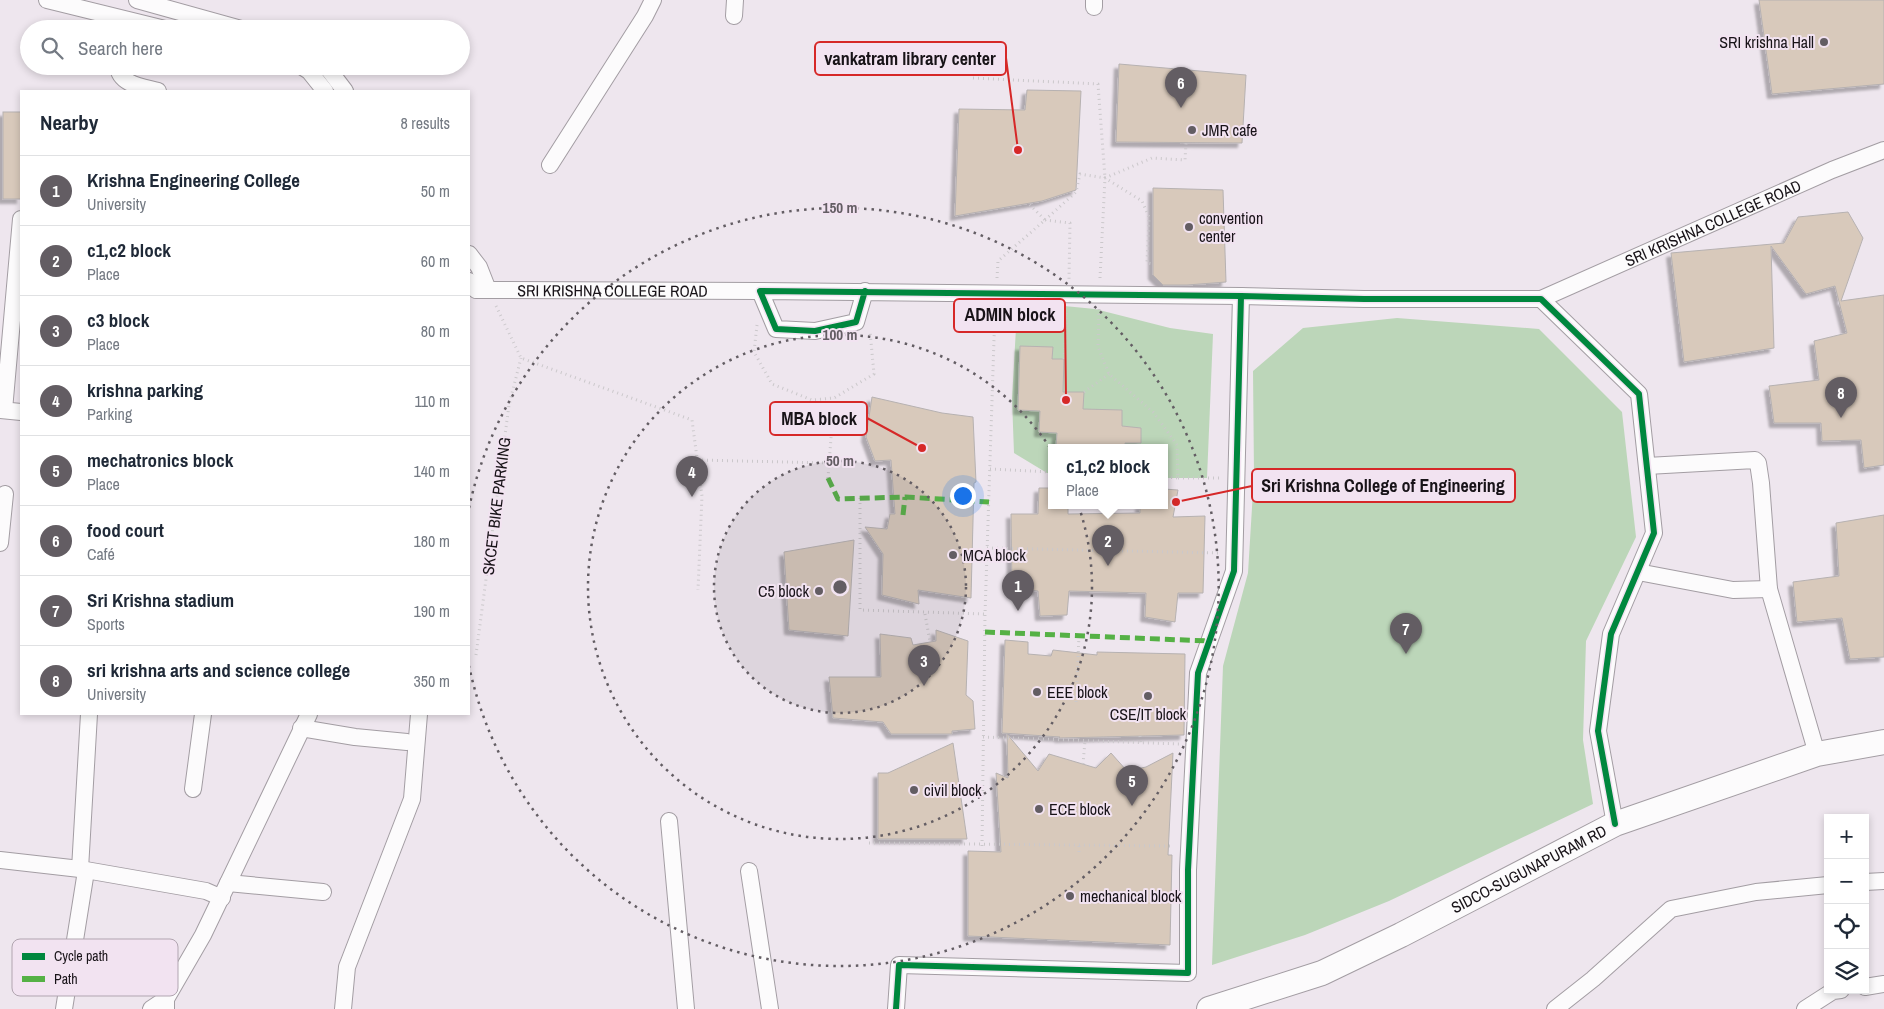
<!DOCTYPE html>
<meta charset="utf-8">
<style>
body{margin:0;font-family:"Archivo Narrow",sans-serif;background:#f2f2f3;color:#1f2937}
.controls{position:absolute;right:15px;bottom:15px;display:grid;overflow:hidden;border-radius:0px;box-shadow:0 2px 8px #0003}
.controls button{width:45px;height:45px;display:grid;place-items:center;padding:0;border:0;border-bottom:1px solid #e0e1e3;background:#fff;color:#1f2937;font:25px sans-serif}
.you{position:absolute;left:962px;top:495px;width:18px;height:18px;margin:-12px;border:4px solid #fff;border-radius:50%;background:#1a73e8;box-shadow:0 0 0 8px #1a73e833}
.badge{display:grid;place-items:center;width:32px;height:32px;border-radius:50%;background:#635d63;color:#fff;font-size:16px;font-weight:700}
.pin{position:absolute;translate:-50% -41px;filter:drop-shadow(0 1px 2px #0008)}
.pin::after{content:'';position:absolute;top:26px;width:18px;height:15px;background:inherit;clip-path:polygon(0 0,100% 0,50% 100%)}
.popup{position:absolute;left:1048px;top:444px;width:120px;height:65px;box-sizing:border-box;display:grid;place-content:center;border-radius:0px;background:#fff;filter:drop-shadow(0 1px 4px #0005);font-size:16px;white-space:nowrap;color:#747a83}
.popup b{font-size:19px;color:#1f2937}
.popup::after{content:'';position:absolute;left:50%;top:100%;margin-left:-10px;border:10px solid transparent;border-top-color:#fff}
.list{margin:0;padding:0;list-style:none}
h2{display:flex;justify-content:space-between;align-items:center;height:65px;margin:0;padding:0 20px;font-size:21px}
h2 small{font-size:16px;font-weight:400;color:#747a83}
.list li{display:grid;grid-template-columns:32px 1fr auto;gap:15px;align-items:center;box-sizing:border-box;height:70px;padding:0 20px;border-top:1px solid #e0e1e3}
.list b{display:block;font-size:19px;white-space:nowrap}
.list p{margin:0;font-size:16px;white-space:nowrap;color:#747a83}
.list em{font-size:16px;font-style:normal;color:#747a83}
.icon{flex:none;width:28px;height:28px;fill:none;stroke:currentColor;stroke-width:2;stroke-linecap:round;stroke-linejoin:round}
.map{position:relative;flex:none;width:1884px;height:1009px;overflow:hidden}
.search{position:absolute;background:#fff;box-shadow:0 2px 8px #0003;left:20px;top:20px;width:450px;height:55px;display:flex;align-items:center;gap:12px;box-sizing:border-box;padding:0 18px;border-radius:28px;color:#747a83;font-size:19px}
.panel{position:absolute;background:#fff;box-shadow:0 2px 8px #0003;left:20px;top:90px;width:450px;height:625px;border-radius:0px}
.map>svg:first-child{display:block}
.green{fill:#bcd6b9}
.building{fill:#d8c9bb;stroke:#b6b1b1;filter:url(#shadow)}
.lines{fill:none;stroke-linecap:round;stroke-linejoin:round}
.street-casing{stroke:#a39da3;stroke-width:18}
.secondary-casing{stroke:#a39da3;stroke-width:26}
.path{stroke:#cbc8cb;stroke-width:3;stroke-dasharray:1 4;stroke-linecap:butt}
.street{stroke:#fcfbfc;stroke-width:16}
.secondary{stroke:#fcfbfc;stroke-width:24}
.quiet{stroke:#55b145;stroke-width:5;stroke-dasharray:10 5;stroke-linecap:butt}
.cycleway-casing{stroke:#f2e3f1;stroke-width:9}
.cycleway{stroke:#00873e;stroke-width:6}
.ring{fill:none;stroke:#635d63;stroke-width:2.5;stroke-dasharray:2.5 5}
.poi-dot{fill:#635d63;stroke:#f2e3f1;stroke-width:2}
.labels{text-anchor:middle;stroke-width:4;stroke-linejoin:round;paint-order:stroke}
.poi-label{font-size:16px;fill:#181318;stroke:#f2e3f1;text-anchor:start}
.street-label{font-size:16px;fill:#181318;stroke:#f2e3f1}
.key{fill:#f2e3f1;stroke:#b1a5b0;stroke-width:1}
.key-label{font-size:14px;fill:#181318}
.centre{fill:#635d63;stroke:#f2e3f1;stroke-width:2.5}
.ring-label{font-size:15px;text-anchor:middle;font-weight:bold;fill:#635d63;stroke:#f2e3f1;stroke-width:4;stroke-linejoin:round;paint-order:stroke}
.leader{fill:none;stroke:#d62828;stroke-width:2}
.callout-dot{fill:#d62828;stroke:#f2e3f1;stroke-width:2}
.callout{fill:#f2e3f1;stroke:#d62828;stroke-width:2}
.callout-label{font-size:18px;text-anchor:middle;font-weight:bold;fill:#181318}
</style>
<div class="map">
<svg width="1884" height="1009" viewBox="0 0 1884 1009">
<defs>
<filter id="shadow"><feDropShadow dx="-4.5" dy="4.5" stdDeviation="1" flood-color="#0004"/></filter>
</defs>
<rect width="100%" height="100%" fill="#eee6ee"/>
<!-- green -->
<g class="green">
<path d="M1054 305 1095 309 1170 328 1213 334 1207 478H1164V447H1052V473H1047L1014 453 1012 399 1017 310Z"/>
<path d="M1397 318 1539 329 1622 412 1636 537 1586 641 1583 740 1593 804 1389 901 1305 935 1212 965 1223 666 1248 573 1254 475 1253 371 1303 328Z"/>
</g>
<!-- building -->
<g class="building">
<path d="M1759 0H1884V84L1772 94Z"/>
<path d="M1119 64 1246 75 1242 143 1116 142Z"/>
<path d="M1027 90 1081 91 1076 190 1042 201 955 216 959 109 1025 110Z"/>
<rect x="3" y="112" width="18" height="87"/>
<path d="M1153 188 1223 190 1226 282 1187 285H1163L1153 275Z"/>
<path d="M1848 212 1863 238 1841 301 1884 295V465L1864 468 1861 440 1822 441 1821 423H1774L1769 386 1819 380 1814 341 1847 333 1835 286 1806 294 1771 246 1774 348 1684 362 1671 253 1784 243 1798 217Z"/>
<path d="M1020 346 1053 347 1052 359H1064L1063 392H1084L1083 409 1122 410V426L1141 428V443H1125V447H1056L1057 433 1039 432 1040 411 1018 410Z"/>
<path d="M872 397 942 413 973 417 976 482 974 483 971 598 918 590 919 604 882 595 883 554 865 527 887 529 890 514H895L891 460 875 461 866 437Z"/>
<path d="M1039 488H1052V505H1068V514L1140 513V505H1164V489L1178 490 1173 517 1205 516 1203 593H1178L1175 622 1145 617 1146 593 1069 591 1067 615 1040 616 1038 591 1012 588 1011 514H1038Z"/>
<path d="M1884 515V657L1850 659 1842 618 1797 622 1793 582 1839 576 1836 523Z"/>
<path d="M854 540 848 636 789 630 784 552Z"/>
<path d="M936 630 968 641 966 695 973 701 975 729 952 731V734H891L883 722 833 718 829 677H881L880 634 911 638 913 645 936 641Z"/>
<path d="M1005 640 1028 642V654L1051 656 1053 650 1097 655V652L1185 654 1184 735 1059 738 1060 737 1002 733Z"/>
<path d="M1007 734 1038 771 1049 754 1096 768 1111 753 1127 771 1146 767 1173 753 1168 855H1172L1170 945 968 936V851L1001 852 996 773 1008 778Z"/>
<path d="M953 743 967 839H878V773H888Z"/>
</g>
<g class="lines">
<defs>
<g id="street">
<path d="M47 0 165 29"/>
<path d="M137 0 241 29"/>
<path d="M1094 7V0"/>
<path d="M734 16 735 0"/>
<path d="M118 66C119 85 144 87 158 91"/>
<path d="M301 66 309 71 325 91"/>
<path d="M326 66 345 91"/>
<path d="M550 165 645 16 653 0"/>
<path d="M469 254 479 267 488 290"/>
<path id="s1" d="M469 281 476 290 760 291"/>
<path d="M865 291 856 322 815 331 776 329 760 291 1241 296"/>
<path id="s2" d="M1541 299 1832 170 1884 150"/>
<path d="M0 410 21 412"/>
<path d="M4 410 21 219"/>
<path d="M1647 466 1755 460 1758 463 1761 483 1769 589 1817 754"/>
<path d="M0 543 5 494"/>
<path d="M1638 572 1733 590 1769 589"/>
<path d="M301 728 355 737 407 742"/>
<path d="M193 789 203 714"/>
<path d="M669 821 686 1009"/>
<path d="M0 860 80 869 206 891 222 898"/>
<path d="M80 869 89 714"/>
<path d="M749 871 770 1009"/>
<path d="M1865 882 1884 881"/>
<path d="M228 883 323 892"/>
<path d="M1865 987 1884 984"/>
<path d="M64 1009 86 871"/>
<path d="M151 1009 166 999"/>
<path d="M166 1009V999L203 935 309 714"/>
<path d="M343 1009 347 967 412 799 419 714"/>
<path d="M896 1009 899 965 1188 973V870L1198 673 1234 571 1241 296 1364 299H1541L1639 394 1654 533 1611 634 1598 731 1615 824"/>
<path d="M1555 1009 1593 979 1671 909 1756 892 1828 885"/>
<path d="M1805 1009 1833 991 1841 990"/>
</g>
<g id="secondary">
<path id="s3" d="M1209 1009 1322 973 1401 935 1615 824 1817 754 1884 742"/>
</g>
</defs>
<!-- street casing -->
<use href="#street" class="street-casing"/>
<!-- secondary casing -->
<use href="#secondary" class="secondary-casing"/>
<!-- path -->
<g class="path">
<path d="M973 78 1098 84 1105 178"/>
<path d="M1045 220 1076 192 1080 174 1105 178 1142 201 1149 217 1147 263 1153 264"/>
<path d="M1045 220 1070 223 1069 279"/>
<path d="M997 278 998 261 1045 220 1028 203"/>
<path d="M1100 278 1105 178 1152 158 1185 160 1186 143"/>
<path d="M496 306 521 358 692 420 702 496 698 590"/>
<path d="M1099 309 1098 347 1109 374 1153 412 1177 445 1178 478 1164 477"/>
<path d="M757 325 754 352 772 384 812 400 834 398 874 374 870 331"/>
<path d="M1064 359 1067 310"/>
<path d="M1084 392 1109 374"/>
<path d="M697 460 829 463"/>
<path d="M990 469 1052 472"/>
<path d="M828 478 834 398"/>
<path d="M1178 478H1222"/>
<path d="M860 498V610L985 614"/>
<path d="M987 548 1219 553"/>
<path d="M925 614 930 642"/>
<path d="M476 655 509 405 521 358"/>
<path d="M1076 702 1079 636"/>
<path d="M1140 736 1141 743"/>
<path d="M983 737 1180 744"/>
<path d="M1083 764 1085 741"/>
<path d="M869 843 1173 846"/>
<path d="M982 846 985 614 995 309"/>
<path d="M1079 846V853"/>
</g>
<!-- street -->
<use href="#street" class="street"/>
<!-- secondary -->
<use href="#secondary" class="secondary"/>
<!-- quiet -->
<g class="quiet">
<path d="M828 478 838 499 905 497 989 502"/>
<path d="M903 515 905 497"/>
<path d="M985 632 1209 641"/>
</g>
<defs>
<g id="cycleway">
<path d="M865 291 856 322 815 331 776 329 760 291 1241 296"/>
<path d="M896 1009 899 965 1188 973V870L1198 673 1234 571 1241 296 1364 299H1541L1639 394 1654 533 1611 634 1598 731 1615 824"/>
</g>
</defs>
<!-- cycleway casing -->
<use href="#cycleway" class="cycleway-casing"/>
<!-- cycleway -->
<use href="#cycleway" class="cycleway"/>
</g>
<!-- distance rings -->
<circle cx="840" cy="587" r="126" fill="#635d63" fill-opacity=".12"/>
<g class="ring">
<circle cx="840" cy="587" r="126"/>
<circle cx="840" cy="587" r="252"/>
<path d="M469 508A379 379 0 1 1 469 666"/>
</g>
<!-- markers -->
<g class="poi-dot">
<circle cx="1824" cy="42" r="5"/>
<circle cx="1192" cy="130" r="5"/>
<circle cx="1189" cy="227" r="5"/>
<circle cx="953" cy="555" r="5"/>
<circle cx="819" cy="591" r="5"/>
<circle cx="1037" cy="692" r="5"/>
<circle cx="1148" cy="696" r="5"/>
<circle cx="914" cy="790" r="5"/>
<circle cx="1039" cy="809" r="5"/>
<circle cx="1070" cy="896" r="5"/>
</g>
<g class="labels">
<!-- poi labels -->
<g class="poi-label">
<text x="1814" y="48" text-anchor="end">SRI krishna Hall</text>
<text x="1202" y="136">JMR cafe</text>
<text x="1199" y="224">convention<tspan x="1199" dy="18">center</tspan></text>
<text x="963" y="561">MCA block</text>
<text x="809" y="597" text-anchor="end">C5 block</text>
<text x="1047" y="698">EEE block</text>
<text x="1148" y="720" text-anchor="middle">CSE/IT block</text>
<text x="924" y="796">civil block</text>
<text x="1049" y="815">ECE block</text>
<text x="1080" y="902">mechanical block</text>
</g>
<!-- street labels -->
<g class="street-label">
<text dy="6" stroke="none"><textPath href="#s2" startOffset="188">SRI KRISHNA COLLEGE ROAD</textPath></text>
<text dy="6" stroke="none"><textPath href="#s1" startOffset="148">SRI KRISHNA COLLEGE ROAD</textPath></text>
<text transform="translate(496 506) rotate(-83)" y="6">SKCET BIKE PARKING</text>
<text dy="6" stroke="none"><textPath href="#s3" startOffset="350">SIDCO-SUGUNAPURAM RD</textPath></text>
</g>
</g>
<!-- legend -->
<rect x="12" y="939" width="166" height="57" rx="8" class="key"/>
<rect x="22" y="953" width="23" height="7" fill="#00873e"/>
<rect x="22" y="976" width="23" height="6" fill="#55b145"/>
<g class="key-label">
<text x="54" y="961">Cycle path</text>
<text x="54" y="984">Path</text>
</g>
<circle cx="840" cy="587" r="8" class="centre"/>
<g class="ring-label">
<text x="840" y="213">150 m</text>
<text x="840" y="340">100 m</text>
<text x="840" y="466">50 m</text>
</g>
<!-- callouts -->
<path class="leader" d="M1018 150L1006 58M1066 400L1065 315M922 448L867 418M1176 502L1252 486"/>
<g class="callout-dot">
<circle cx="1018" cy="150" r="5"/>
<circle cx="1066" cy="400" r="5"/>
<circle cx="922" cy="448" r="5"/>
<circle cx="1176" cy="502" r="5"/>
</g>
<g class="callout">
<rect x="815" y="42" width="191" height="33" rx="5"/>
<rect x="954" y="299" width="111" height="33" rx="5"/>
<rect x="770" y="402" width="97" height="33" rx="5"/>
<rect x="1252" y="469" width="263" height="33" rx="5"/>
</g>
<g class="callout-label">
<text x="910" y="65">vankatram library center</text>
<text x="1010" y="321">ADMIN block</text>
<text x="819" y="425">MBA block</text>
<text x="1383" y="492">Sri Krishna College of Engineering</text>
</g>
</svg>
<div class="controls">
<button>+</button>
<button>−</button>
<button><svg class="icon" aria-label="locate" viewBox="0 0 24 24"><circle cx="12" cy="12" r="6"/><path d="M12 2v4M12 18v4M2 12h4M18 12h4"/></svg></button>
<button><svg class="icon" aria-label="layers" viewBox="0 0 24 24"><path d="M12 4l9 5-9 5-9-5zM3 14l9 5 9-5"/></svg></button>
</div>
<div class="you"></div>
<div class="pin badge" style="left:1018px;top:611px">1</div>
<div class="pin badge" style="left:1108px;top:566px">2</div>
<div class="popup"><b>c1,c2 block</b>Place</div>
<div class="pin badge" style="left:924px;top:686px">3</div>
<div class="pin badge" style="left:692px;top:497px">4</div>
<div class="pin badge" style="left:1132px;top:806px">5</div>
<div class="pin badge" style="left:1181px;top:108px">6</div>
<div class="pin badge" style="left:1406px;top:654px">7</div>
<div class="pin badge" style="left:1841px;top:418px">8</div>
<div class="search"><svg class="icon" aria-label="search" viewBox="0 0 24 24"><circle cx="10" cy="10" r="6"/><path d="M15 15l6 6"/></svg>Search here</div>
<section class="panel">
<h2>Nearby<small>8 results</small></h2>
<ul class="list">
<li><span class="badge">1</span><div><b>Krishna Engineering College</b><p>University</p></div><em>50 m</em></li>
<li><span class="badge">2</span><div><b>c1,c2 block</b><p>Place</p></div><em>60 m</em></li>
<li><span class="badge">3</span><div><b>c3 block</b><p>Place</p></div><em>80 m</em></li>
<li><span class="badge">4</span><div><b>krishna parking</b><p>Parking</p></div><em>110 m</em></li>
<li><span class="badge">5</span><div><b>mechatronics block</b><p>Place</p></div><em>140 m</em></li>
<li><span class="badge">6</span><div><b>food court</b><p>Café</p></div><em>180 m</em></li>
<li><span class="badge">7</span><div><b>Sri Krishna stadium</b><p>Sports</p></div><em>190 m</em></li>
<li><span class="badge">8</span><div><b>sri krishna arts and science college</b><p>University</p></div><em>350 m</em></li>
</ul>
</section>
</div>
